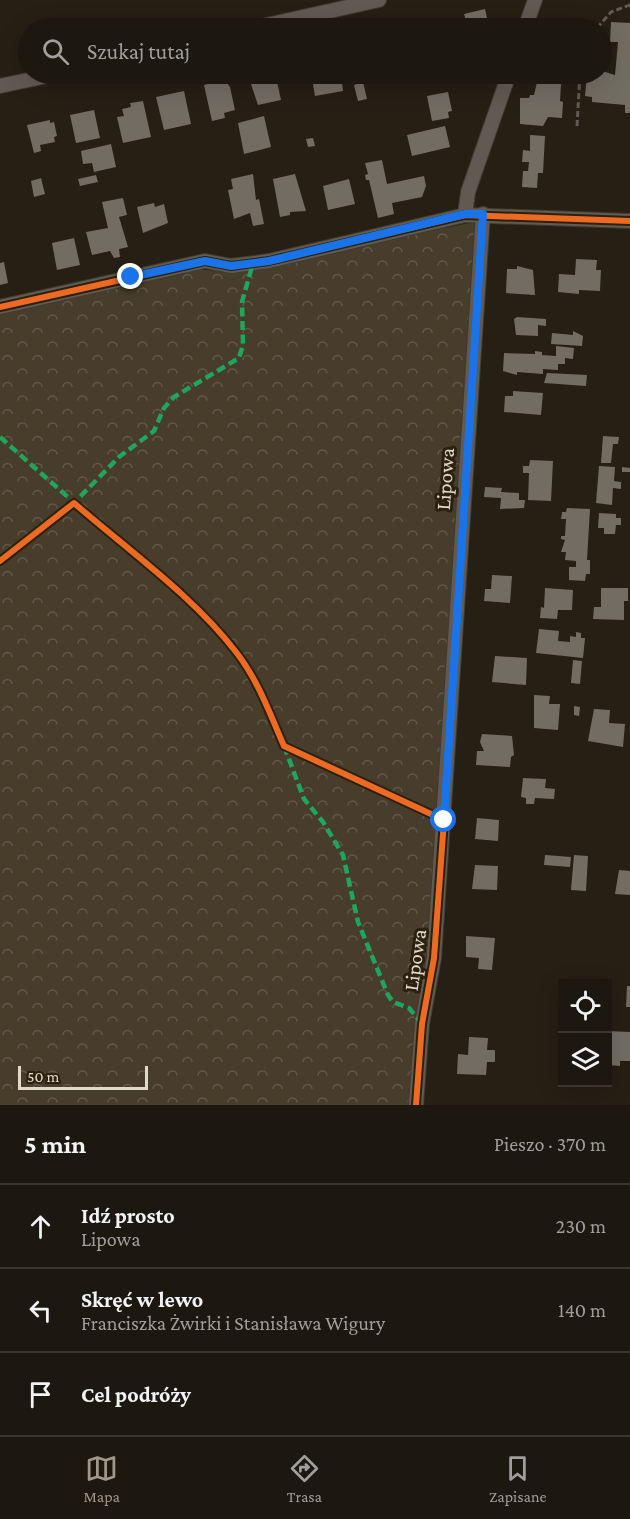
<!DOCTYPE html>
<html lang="pl">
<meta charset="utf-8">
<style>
body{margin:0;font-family:"Crimson Pro",serif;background:#252018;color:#f1f3f6}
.controls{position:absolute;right:18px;bottom:18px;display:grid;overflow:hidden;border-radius:0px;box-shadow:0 6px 24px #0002}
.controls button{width:54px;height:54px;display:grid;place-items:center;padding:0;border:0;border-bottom:2px solid #3a362f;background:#1c170f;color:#f1f3f6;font:30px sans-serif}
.scale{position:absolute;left:18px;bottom:15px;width:130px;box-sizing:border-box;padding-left:6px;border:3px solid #e0d9cc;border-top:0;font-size:16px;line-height:21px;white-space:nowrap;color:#e0d9cc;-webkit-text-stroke:4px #2c210d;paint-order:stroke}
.stop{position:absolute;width:18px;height:18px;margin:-14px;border:4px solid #1a73e8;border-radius:50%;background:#fff}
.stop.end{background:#1a73e8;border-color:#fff;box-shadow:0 2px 6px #0008}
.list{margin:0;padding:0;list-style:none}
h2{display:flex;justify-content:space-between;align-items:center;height:78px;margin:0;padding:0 24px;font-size:26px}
h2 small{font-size:20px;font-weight:400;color:#a09f9e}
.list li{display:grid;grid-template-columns:39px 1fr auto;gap:18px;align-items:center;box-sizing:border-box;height:84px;padding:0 24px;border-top:2px solid #3a362f}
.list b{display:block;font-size:22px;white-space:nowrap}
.list p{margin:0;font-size:20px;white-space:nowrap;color:#a09f9e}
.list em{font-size:20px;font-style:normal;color:#a09f9e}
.icon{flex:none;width:33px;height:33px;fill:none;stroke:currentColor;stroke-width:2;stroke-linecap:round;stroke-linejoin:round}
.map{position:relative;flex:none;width:630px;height:1105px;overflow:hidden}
.search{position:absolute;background:#1c170f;box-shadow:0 6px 24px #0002;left:18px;right:18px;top:18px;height:66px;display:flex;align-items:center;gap:15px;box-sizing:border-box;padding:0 21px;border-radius:33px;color:#a09f9e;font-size:22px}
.sheet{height:330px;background:#1c170f}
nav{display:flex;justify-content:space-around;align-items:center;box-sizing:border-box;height:84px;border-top:2px solid #3a362f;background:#1c170f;font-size:16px;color:#a09f9e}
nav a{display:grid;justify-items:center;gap:3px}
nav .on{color:#9f988c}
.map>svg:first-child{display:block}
.forest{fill:url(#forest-crowns)}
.building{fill:#726d63}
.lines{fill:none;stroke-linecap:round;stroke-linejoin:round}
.street-casing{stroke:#403b32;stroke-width:16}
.path{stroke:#5f5a52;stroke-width:3;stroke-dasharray:6 3;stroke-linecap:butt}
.street{stroke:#605a52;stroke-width:14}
.quiet{stroke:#20a55d;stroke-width:4.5;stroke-dasharray:9 4.5;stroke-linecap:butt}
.cycleway-casing{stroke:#2c210d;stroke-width:10}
.cycleway{stroke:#ed6a23;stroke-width:6}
.route{stroke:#1a73e8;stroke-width:8}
.labels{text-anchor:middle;stroke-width:6;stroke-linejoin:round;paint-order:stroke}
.street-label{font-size:21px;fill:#e0d9cc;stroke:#2c210d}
</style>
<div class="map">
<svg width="630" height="1105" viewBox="0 0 630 1105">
<defs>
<pattern id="forest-crowns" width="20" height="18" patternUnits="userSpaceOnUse" patternTransform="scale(1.5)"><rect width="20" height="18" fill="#483d2b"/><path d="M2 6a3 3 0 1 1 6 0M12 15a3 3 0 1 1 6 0" fill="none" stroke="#625849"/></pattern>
</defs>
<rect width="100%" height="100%" fill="#251f14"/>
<!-- forest -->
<path class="forest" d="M475 222 417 1105H0V313L198 269 226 272Z"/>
<!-- building -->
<g class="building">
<path d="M485 9 489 27 468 28 464 14Z"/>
<path d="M611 22 630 23V113H625V105L592 102V97L585 96 587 74H602V71L615 75 618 42H610Z"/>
<path d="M341 74 343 91 315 96 312 78Z"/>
<rect x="418" y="74" width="11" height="9"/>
<path d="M539 74H566L565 84H561L560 101 563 102 562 118 548 117 543 126 520 124V98H529L530 95H534Z"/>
<path d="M265 77 266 79 276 77 281 100 258 105 250 81Z"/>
<path d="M220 81 226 82 230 87 235 110 224 113 225 118 212 121 204 85Z"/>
<path d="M363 82 367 99 358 101 354 85Z"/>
<path d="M184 91 191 124 164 130 156 97Z"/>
<path d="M448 92 452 111 448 112 449 118 432 121 427 96Z"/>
<path d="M143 101 151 137 123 143 117 117 124 116 122 109 131 107 130 103Z"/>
<path d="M94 110 100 138 76 143 70 115Z"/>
<path d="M264 116 271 147 244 154 238 123Z"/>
<path d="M50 120V123L54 122 57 136 54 137 55 142 40 145 41 151 34 153 27 125Z"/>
<path d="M445 126 450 147 412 156 407 135Z"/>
<path d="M530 135 545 136 543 173H538L537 188 522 187 523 171H528L529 162H522L523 150 530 151Z"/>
<path d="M313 138 315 146 308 147 306 139Z"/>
<path d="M111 144 116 167 94 172 92 163 83 164 81 151Z"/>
<path d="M382 160 387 184 424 176 426 186 422 197 392 203 394 214 378 218 369 180H366L365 175 368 174 365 163Z"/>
<path d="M253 174 256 200 259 199 264 224 253 226 250 213 234 219 228 190 233 189 231 179Z"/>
<path d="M295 174 306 211 290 212V215L280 217 273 179Z"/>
<path d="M96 175 98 182 80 186 78 179Z"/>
<path d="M41 178 45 194 34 197 31 181Z"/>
<path d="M349 179 355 204 328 210 323 186Z"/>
<path d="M123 198 127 215 119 217 128 247 119 249 120 257 114 258 110 251 92 255 86 232 108 228 102 202Z"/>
<path d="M154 203 155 207 164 204 168 223 143 233 137 207Z"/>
<path d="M74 238 80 265 57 270 52 243Z"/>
<path d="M576 259 597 260 596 270H601L600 291 579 290V294L558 292 559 274 575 275Z"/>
<path d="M4 262 8 283 0 285V263Z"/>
<path d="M517 266 533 270 535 295 506 293 507 269H517Z"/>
<path d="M517 317 546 319V326L538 325V336L516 335 514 319Z"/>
<path d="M573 331 583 336 582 346 551 344 552 333 573 335Z"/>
<path d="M556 346 574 348 573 359 565 358V364H558V370L543 369V374L517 372V375L503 371 504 353 535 354V351L542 352V355L556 356Z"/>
<path d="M547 373 587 375 586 386 544 383Z"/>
<path d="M513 391 543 393 541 415 504 412 505 396H513Z"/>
<path d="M603 436 619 437 618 444H613L611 463H601Z"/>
<path d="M530 460 553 461 551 501 528 500 529 473H523V466H529Z"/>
<path d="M599 466 615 467 614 481 621 482V489L613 488 612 505 596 503Z"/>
<path d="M622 467 630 468V472H622Z"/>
<path d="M485 487 502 488 501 492 519 493V500H525L524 508 500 509 501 498 484 497Z"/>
<path d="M567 508 590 509 587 560H590V574H586L585 581 569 580V567H576V561L565 560 566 552H561L565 540 561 539V536H565L566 519H561L562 512H566Z"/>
<path d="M599 513 616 514V518H621V525H616L615 534H604V528H598Z"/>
<path d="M492 575 512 576 510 603 484 601 485 589H491Z"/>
<path d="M545 588 573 590 572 610H558L557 619 540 618 541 607 544 608Z"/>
<path d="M601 588H628V601H624V620L593 619 594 607H601Z"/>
<path d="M539 629 559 631 558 641 570 642V636L576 637V632L581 633V638H585L583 658 536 653Z"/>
<path d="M495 656 527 658 526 685 492 682Z"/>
<path d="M573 660 582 661 580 684 571 683Z"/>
<path d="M534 695 550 696 549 704H560L558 730 534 728Z"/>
<path d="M574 706 580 707 579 716 574 715Z"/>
<path d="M594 709 610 710 609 723 625 724 623 747 588 741Z"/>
<path d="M482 734 512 736 514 755 511 757 510 767 476 765 477 751H484L480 742Z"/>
<path d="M523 778 546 779 545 788 555 789 554 799 535 798 534 804H526V798L521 797Z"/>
<path d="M477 818 499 820 498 841 475 839Z"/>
<path d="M545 855 571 857 570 867 544 865Z"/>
<path d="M574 855 588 856 586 891 571 890Z"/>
<path d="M475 865 498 866 497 890 472 889Z"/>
<path d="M619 870 630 871V895L615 894Z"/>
<path d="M466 936 495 938 492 970 478 969 479 958 466 957Z"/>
<path d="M627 986H630V1007H626Z"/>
<path d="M608 1031 630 1032V1061H620V1066L608 1065Z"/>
<path d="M469 1037 488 1038 487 1050H495V1062H487L486 1075 457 1074 458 1054 468 1055Z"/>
</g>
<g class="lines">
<defs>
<g id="street">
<path d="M254 28 379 0"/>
<path d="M525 28 535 0"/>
<path d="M0 86 57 74"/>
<path d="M465 215 468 192 509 74"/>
<path d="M0 307 205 261 231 266 269 261 465 215 630 221"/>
<path d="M416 1105 422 1024 434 958 483 214"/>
</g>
</defs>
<!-- street casing -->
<use href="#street" class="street-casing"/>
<!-- path -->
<g class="path">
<path d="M597 28 611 12 630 5"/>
<path d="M577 126 580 74"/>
</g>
<!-- street -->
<use href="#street" class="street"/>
<!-- quiet -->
<g class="quiet">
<path d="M0 437 78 506"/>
<path d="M71 506 119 457 154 431 164 408 174 397 239 358 243 345 242 302 253 263"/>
<path d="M284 746 304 799 323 822 343 855 358 922 388 995 393 1002 409 1008 422 1024"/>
</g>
<defs>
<g id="cycleway">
<path d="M0 307 205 261 231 266 269 261 465 215 630 221"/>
<path d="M0 561 74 503C128 550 193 596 236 652 258 680 270 714 284 746L444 820 434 958 422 1024 416 1105"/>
</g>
</defs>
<!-- cycleway casing -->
<use href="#cycleway" class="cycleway-casing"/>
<!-- cycleway -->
<use href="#cycleway" class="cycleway"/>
</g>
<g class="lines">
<!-- route -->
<path class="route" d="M131 277 205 261 231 266 269 261 465 214H483L444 820"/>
</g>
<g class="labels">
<!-- street labels -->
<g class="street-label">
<text transform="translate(445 479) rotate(-86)" y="7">Lipowa</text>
<text transform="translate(415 960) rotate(-82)" y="7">Lipowa</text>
</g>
</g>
</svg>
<div class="controls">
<button><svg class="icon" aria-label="locate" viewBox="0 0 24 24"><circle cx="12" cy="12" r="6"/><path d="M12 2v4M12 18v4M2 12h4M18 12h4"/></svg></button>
<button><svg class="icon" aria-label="layers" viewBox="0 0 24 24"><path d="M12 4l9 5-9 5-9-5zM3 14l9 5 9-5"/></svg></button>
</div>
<div class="scale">50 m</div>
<div class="stop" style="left:444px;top:820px"></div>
<div class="stop end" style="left:131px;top:277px"></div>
<div class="search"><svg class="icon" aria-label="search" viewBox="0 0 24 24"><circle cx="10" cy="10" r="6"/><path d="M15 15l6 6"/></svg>Szukaj tutaj</div>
</div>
<section class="sheet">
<h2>5 min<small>Pieszo · 370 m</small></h2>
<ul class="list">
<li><svg class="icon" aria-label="ahead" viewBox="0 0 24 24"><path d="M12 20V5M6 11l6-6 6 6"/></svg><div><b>Idź prosto</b><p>Lipowa</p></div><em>230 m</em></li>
<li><svg class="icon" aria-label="left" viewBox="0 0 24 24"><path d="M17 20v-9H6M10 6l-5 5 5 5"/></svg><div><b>Skręć w lewo</b><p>Franciszka Żwirki i Stanisława Wigury</p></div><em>140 m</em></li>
<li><svg class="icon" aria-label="arrive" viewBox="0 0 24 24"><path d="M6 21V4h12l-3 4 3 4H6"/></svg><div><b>Cel podróży</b></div></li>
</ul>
</section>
<nav>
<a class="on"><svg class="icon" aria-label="map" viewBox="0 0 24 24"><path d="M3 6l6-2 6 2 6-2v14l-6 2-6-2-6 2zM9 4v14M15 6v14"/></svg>Mapa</a>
<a><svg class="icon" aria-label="directions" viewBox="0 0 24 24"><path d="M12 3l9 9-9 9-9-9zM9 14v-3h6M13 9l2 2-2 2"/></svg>Trasa</a>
<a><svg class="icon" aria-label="saved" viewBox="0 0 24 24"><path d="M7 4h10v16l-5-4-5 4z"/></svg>Zapisane</a>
</nav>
